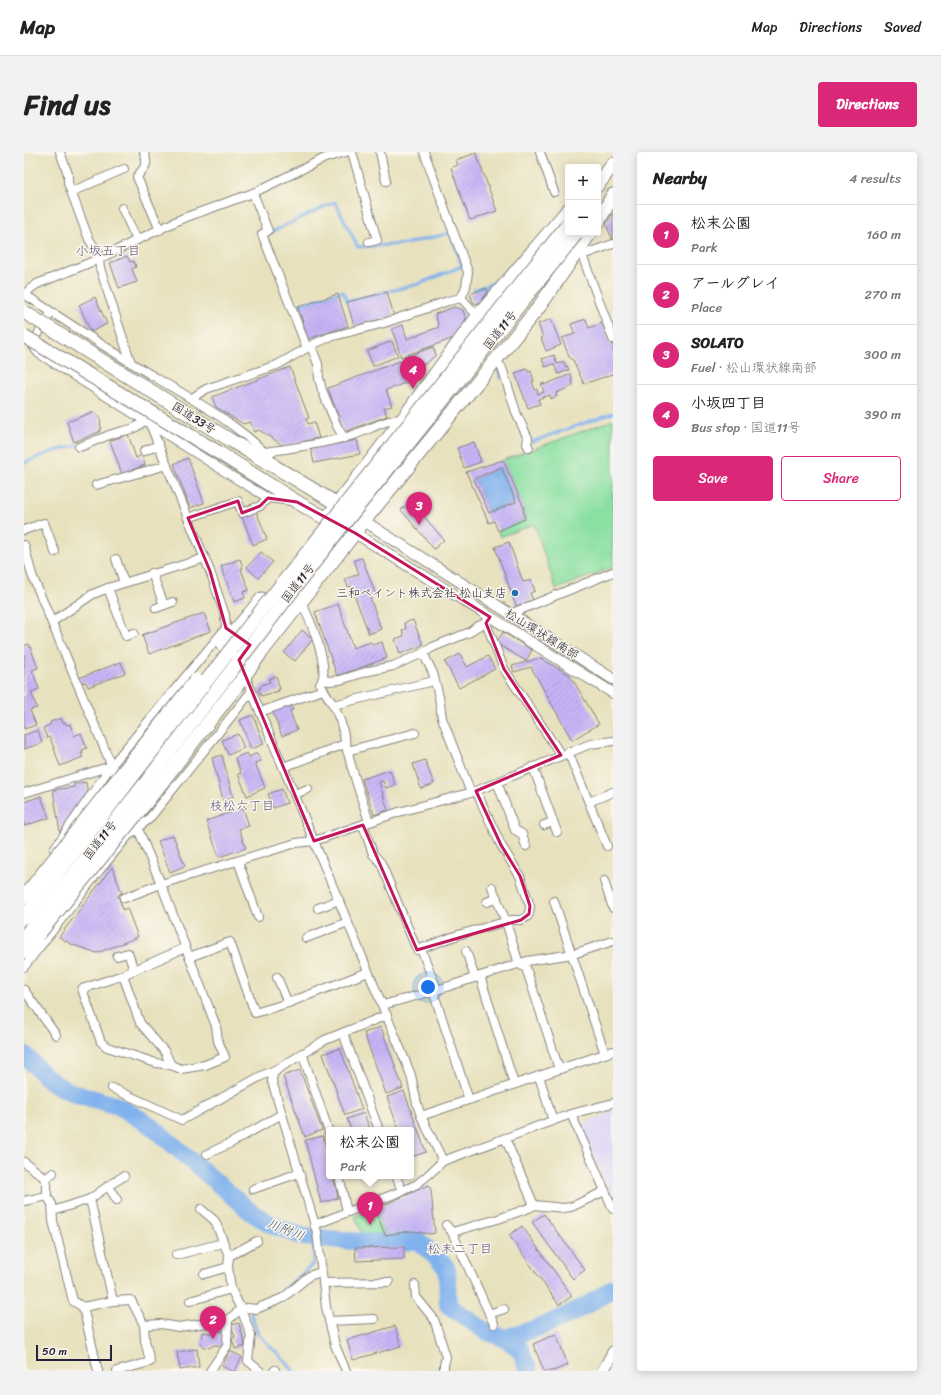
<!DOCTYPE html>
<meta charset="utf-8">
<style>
body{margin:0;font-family:Sriracha,"Klee One",sans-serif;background:#f2f2f2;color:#222}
.controls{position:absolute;right:12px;top:12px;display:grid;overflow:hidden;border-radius:4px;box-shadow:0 2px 10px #0003}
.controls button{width:36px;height:36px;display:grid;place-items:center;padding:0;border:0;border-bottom:1px solid #e0e0e0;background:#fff;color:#222;font:20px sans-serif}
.scale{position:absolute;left:12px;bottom:10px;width:76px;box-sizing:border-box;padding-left:4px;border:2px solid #22223b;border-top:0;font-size:11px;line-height:14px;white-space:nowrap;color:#22223b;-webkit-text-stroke:3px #fbf7ec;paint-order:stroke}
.you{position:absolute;left:404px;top:835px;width:14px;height:14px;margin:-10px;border:3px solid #fff;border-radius:50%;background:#1a73e8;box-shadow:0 0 0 6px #1a73e833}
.badge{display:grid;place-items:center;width:26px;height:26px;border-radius:50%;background:#db2777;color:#fff;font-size:13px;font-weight:700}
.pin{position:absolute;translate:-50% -33px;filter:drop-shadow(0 1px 2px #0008)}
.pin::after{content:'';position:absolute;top:21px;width:14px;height:12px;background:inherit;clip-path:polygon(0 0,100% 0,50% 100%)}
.popup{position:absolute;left:302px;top:975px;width:88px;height:52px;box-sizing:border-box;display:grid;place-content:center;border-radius:4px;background:#fff;filter:drop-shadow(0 1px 3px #0005);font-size:13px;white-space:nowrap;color:#767676}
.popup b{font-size:15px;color:#222}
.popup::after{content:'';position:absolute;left:50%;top:100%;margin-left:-8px;border:8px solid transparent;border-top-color:#fff}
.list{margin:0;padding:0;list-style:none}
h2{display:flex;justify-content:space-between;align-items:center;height:52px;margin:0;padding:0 16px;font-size:17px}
h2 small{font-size:13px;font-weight:400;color:#767676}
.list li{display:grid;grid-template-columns:26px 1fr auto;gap:12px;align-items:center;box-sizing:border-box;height:60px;padding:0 16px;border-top:1px solid #e0e0e0}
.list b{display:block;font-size:15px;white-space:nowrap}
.list p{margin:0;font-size:13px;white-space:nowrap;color:#767676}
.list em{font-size:13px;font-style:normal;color:#767676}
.actions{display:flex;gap:8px;padding:12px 16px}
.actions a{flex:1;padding:9px 0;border:1px solid #db2777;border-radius:4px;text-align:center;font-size:14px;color:#db2777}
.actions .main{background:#db2777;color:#fff}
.map{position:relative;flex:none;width:589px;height:1219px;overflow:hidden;border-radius:4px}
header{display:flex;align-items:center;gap:24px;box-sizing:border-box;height:56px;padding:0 20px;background:#fff;border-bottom:1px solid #e0e0e0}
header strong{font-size:19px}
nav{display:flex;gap:22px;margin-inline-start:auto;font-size:14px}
.intro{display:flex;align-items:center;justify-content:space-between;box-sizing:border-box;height:96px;padding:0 24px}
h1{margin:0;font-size:28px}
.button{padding:10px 18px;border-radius:4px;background:#db2777;color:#fff;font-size:14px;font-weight:700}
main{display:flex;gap:24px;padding:0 24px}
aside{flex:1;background:#fff;border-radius:4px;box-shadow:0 2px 10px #0003}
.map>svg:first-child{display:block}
.built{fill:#ddd5f6}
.green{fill:#8ae0a3;stroke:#56816f}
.park{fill:url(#park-tufts);stroke:#56816f}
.water{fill:#81b2ed;stroke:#526a94}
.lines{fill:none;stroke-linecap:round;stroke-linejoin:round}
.stream{stroke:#81b2ed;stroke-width:3}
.river{stroke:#81b2ed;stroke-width:18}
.building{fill:url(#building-hatch);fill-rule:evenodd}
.minor-casing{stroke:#84827c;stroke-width:10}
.tertiary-casing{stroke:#84827c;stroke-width:12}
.secondary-casing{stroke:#84827c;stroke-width:13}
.trunk-casing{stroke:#84827c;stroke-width:15}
.minor{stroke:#fff;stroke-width:8}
.tertiary{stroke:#fff;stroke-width:10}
.secondary{stroke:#fff;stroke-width:11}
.trunk{stroke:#fff;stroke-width:13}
.trunk-bridge-casing{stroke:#84827c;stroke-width:15;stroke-linecap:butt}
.trunk-bridge{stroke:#fff;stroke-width:13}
.marked{fill:none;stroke:#c2185b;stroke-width:3;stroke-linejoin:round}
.poi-dot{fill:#1f6fb2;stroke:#fbf7ec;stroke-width:1.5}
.labels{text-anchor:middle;stroke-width:3;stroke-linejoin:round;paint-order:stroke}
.street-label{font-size:12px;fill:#22223b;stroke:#fbf7ec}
.poi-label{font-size:12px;fill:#22223b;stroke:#fbf7ec;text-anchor:end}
.neighbourhood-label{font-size:13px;fill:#5b557d;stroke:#fbf7ec}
.water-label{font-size:13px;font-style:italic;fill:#435479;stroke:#fbf7ec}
</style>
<header>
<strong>Map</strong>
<nav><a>Map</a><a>Directions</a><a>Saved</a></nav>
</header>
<div class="intro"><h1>Find us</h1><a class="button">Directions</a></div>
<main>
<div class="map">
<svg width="589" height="1219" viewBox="0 0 589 1219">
<defs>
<pattern id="park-tufts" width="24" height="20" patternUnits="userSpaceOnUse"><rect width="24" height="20" fill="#8ae0a3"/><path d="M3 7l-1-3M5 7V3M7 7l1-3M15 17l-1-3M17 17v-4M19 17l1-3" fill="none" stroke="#77c08d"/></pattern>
<pattern id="building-hatch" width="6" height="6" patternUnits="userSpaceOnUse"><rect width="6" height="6" fill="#c6b4f7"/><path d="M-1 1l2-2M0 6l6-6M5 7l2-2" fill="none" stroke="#aa9ad5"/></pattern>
</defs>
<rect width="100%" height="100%" fill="#fbf7ec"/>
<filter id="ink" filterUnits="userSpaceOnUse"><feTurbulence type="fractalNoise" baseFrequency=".025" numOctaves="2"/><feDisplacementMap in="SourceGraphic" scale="8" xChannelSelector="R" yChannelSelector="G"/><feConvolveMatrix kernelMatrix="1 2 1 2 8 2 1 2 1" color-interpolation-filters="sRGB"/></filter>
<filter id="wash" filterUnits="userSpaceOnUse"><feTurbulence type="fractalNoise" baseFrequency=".012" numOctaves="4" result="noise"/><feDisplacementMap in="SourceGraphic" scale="16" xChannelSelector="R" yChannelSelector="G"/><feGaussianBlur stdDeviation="0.9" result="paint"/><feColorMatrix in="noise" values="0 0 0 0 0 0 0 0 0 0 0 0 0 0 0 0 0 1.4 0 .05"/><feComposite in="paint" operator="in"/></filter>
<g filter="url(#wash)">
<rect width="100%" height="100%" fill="#e7e1bd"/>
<!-- built -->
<path class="built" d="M589 959V1049L556 973Z"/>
<!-- green -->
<path class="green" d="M589 268V415L532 437 510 372 476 385 474 379 501 367 499 357 500 356 479 308Z"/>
<!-- park -->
<path class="park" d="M351 1057 361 1083 338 1082 331 1064Z"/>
<!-- water -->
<path class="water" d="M477 315 492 350 465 361 450 327Z"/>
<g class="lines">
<!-- stream -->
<g class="stream">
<path d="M311 50 334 95 381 92 426 81 438 114 395 132 323 149 319 139 270 155 241 83Z"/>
<path d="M450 138 470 131"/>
<path d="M474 219 477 226"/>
<path d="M507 290 589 261"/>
<path d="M0 311 27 300 55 293"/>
<path d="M269 1219 266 1214 234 1182 227 1162 229 1153 254 1142 288 1113 290 1107 289 1086"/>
</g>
<!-- river -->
<g class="river">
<path d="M0 902 21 924 33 933 49 941 94 954 126 973 228 1061 250 1074 280 1085 365 1092 394 1088 423 1116 424 1153 461 1179 480 1186 496 1197 505 1219"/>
<path d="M480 1186C520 1176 556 1160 589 1136"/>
</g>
</g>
<g id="blocks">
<!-- building -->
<g class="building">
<path d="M452 1 473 59 446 68 427 16 434 13 432 8Z"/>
<path d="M589 61V89L582 72Z"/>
<path d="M103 104 106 110 110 109 112 115 108 117 113 130 95 136 86 111Z"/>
<path d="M462 136 464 140 455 151 452 152 449 150 446 142Z"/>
<path d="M363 140 370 164 330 174 323 150Z"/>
<path d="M314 142 324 174 284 187 274 155Z"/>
<path d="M71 145 83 172 67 180 55 153Z"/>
<path d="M430 155 439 158 442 167 430 186 377 205 368 177 379 173 383 187 415 175 411 162Z"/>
<path d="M527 167 537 193 522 199 517 186H519L514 172Z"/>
<path d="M562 167 565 176 578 171 585 189 589 193V222L560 232 549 208 545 205 538 186 551 182 547 172Z"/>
<path d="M368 189 374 204 349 214 343 199Z"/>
<path d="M409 195 412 203 403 211 394 214 395 219 386 222 380 206Z"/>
<path d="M530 203 533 212 540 210 542 215 543 214 545 218 534 222 530 212 521 215 518 207Z"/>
<path d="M376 209 384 230 362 238 368 254 360 256 363 264 320 280 304 236Z"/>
<path d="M266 215 285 266 282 267 284 272 290 270 295 286 260 294 235 278 230 280 226 270 219 272 192 255 188 245Z"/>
<path d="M503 217 504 220 507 219 510 229H508L511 238 513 237 514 242 520 240 517 232 520 231V233L547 222 549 234 532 241 533 244 527 247 526 243 514 247 516 252 504 256 491 221Z"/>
<path d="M69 260 74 263 76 267 77 276 75 280 50 290 43 270Z"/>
<path d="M104 282 112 306 118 303 121 313 98 322 86 289Z"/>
<path d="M333 288 336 302 290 311 287 297Z"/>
<path d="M450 290 457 310 440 316 433 296Z"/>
<path d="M164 306 180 351 166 356 150 312Z"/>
<path d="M479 308 500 356 499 357 501 367 474 379 470 369 465 371 442 320ZM477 315 492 350 465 361 450 327Z"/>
<path d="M387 349 420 388 410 397 377 358Z"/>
<path d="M232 359 243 387 229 393 218 365Z"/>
<path d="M485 390 499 430 507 428 511 439 506 441 509 448 492 454 471 395Z"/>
<path d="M237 400 249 410 234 426 223 415Z"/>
<path d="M338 406 352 443 346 445 357 477 345 482 327 434 324 435 321 427 335 422 330 408Z"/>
<path d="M216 407 219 416 217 417 225 438 219 440 221 446 210 450 197 414Z"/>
<path d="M314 452 329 496 347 490 348 493 358 490 363 506 313 524 291 460Z"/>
<path d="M180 461 187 479 125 502 118 483Z"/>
<path d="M389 468 399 493 376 502 371 487 380 484 378 478 382 477 380 471Z"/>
<path d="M278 478 289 487 271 509 260 501Z"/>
<path d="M479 480 508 498 502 509 472 491Z"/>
<path d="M5 492 14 516 8 518 15 537 7 540 13 556 6 558 12 573 0 577V494Z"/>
<path d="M436 502 443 515 464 504 471 517 435 536 421 510Z"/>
<path d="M516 506 546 523 575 572 548 588 507 515 490 520 488 514Z"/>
<path d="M97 510 101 521 64 535 62 530 57 531 55 526Z"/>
<path d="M252 524 256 537H254L255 539 237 544 234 537 237 536 236 535 238 533 246 530 245 527Z"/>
<path d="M266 551 269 558 266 559 273 578 258 584 248 558Z"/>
<path d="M229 563 240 592 227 597 216 568Z"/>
<path d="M37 566 39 571H42L43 573 46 572 50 584 57 581 63 596 58 598 59 601 57 602 59 605 36 614 26 585 23 586 19 576 27 572 26 570Z"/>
<path d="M14 578 18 591 0 597V583Z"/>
<path d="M214 582 220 596 204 603 198 588Z"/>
<path d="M223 601 225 605 233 601 237 609 231 611 241 636 223 644 214 622 217 621 211 606Z"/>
<path d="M198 603 209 645 199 648 188 606Z"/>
<path d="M401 608 410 632 397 637 389 612Z"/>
<path d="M366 618 371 633 362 636 359 629 355 630 364 658 350 663 338 627Z"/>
<path d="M62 630 64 643 36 680 29 638 50 635V632Z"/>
<path d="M258 637 263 651 249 656 244 642Z"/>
<path d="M17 644 25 666 0 674V650Z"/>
<path d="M219 656 225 674 215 677 222 696 195 705 182 669Z"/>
<path d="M149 683 161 714 146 720 134 689Z"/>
<path d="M88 715 98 741 94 743 99 758 103 756 114 785 73 801 47 792 35 785Z"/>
<path d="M357 875 379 936 362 942 340 881Z"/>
<path d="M316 896 338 957 321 963 299 902Z"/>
<path d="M276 918 298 978 281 985 259 924Z"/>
<path d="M380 939 402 1000 387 1005V978H375L363 945Z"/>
<path d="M340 961 346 978H327L323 967Z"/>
<path d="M299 984 305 1009V1024H309L314 1046 297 1051 281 988Z"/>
<path d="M405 1033 407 1038 411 1081 406 1082 387 1079 361 1083 351 1057Z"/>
<path d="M520 1062 561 1118 549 1127 508 1070Z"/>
<path d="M498 1074 548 1144 535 1153 485 1083Z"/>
<path d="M380 1095V1107L332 1109 331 1096Z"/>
<path d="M215 1171 221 1194 211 1197 208 1187 211 1185 207 1173Z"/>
<path d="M371 1174 377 1194 329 1208 323 1188Z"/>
<path d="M191 1178 201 1180 199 1194 190 1193 185 1196 177 1194 178 1180 191 1182Z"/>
<path d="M532 1182 544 1213 529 1219H520L509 1192Z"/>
<path d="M173 1197 175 1215 156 1218 153 1200Z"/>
<path d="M206 1199 218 1205 211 1219H208L198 1214Z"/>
</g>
</g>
</g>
<g filter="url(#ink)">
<use href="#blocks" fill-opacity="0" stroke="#84827c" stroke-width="1"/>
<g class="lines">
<defs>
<g id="minor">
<path d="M36 0 44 22V31L61 77 65 87 77 106"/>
<path d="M120 0C125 15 121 13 113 25L136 78"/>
<path d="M328 0 353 88 345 90"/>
<path d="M356 0 362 29"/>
<path d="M400 0 444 120 442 135 437 146"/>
<path d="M516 0 530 40"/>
<path d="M47 40 100 17"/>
<path d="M229 41 244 79 238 82 283 196"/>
<path d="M98 56 113 88"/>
<path d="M555 100 558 103 589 92"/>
<path d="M558 103 589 187"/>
<path d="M75 107 76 116 107 211"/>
<path d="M0 142C44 171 88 200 134 227 175 251 217 274 250 310"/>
<path d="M1 143 6 137 13 132 75 107 113 88 157 67 229 41 301 6 322 0"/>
<path d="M27 161 11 187 9 194 14 201 214 328 244 346 268 349"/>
<path d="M287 194 294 212 295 226 298 238 313 274 320 286"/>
<path d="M472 208 478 216 493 263 504 286 503 292 505 296"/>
<path d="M168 246 182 237 253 213 292 191 306 185 360 171 424 149 437 146 454 164"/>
<path d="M126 272 171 383 186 419 201 463 202 476 207 488"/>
<path d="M55 295C66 291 77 286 88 282 100 278 112 279 120 268"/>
<path d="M120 299 135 293"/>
<path d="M241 300C269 296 299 292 326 284 344 279 360 267 379 267"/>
<path d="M72 333 143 313"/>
<path d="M164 366 214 349 218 361 236 354 244 346"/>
<path d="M0 378 20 371 31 400"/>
<path d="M0 393 8 423 137 732 192 874 194 889 201 905 181 913 157 917 147 913 132 911 83 895 77 890 58 837 99 823 161 796"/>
<path d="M92 407 100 430"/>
<path d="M128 421 140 453"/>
<path d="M84 436 102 484 110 481"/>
<path d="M277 450C285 465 308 517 296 532L311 556 317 571 327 613 345 670"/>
<path d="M132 456 149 450"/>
<path d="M486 462 589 420"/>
<path d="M28 470 69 442 84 436 181 406"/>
<path d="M462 471 480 517 537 603"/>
<path d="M220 521 381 908 387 923 393 952 397 964 419 1009 547 962 589 951"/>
<path d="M300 528 305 529 316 528 345 519 369 514 399 501"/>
<path d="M309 553 410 529"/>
<path d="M236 560 299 538"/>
<path d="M323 599 391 581"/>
<path d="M544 600 583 694"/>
<path d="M259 615 321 592"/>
<path d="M509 615 533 680"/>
<path d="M473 630 491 678 498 682 502 694"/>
<path d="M0 641 87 614"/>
<path d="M447 641 418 566 415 545 409 521 399 501 409 495 446 480 452 475 462 471 466 465"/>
<path d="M271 642 284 637"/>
<path d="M565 650 589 640"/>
<path d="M339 673 349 702 357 711 393 798 434 783 488 768H497L503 765 505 762 506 754 496 724 477 693 452 639"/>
<path d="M520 673 529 670"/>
<path d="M30 697 87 614 202 476"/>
<path d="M214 709 234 765"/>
<path d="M580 729 589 756"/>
<path d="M468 735 482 770 495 812 502 816 535 917"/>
<path d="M100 746 137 732 272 691 290 689 375 660 452 639 566 592 589 589"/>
<path d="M530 749 581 902"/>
<path d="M463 750 473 746"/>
<path d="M294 756 315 748"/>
<path d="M282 786 324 770"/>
<path d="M397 797 413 838"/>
<path d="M442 799 451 826"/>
<path d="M93 804 104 801 110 818"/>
<path d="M165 805 206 790 231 861 264 851 344 820"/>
<path d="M0 815 75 719 104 684 125 667 227 540"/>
<path d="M99 823 116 871 141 900 147 913"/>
<path d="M456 824 490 932"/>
<path d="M253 825 264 851"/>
<path d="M0 838 32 883"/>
<path d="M409 839 445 948"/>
<path d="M359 853 413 838 503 809 549 802 589 789"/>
<path d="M319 881 355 978"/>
<path d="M278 901 305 980"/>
<path d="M515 924 529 969"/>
<path d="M88 936 158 968 237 924 253 917"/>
<path d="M547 962 589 1057"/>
<path d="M397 964 589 899"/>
<path d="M481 986 510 1053"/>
<path d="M183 1002 207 991 258 962"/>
<path d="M0 1010 16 1022 21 1027 23 1032V1044L28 1052 29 1069 49 1149 59 1155"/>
<path d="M315 1024 323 1060"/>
<path d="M372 1024 378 1039"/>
<path d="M21 1027 29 1021"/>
<path d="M84 1034 93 1048"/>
<path d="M229 1037 275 1021"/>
<path d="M66 1047 89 1149"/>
<path d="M0 1049 23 1044"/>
<path d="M177 1057 191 1069 205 1104 204 1115 207 1137 217 1157 227 1183 224 1209 236 1219"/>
<path d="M29 1059 66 1047 84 1034 100 1024"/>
<path d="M290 1073 378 1039 393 1032 404 1023 419 1009"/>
<path d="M422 1073 428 1080 470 1172"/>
<path d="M428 1080 474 1067 505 1056 510 1053 540 1056 547 1055 581 1039"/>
<path d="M152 1103 199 1091"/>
<path d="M205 1104 233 1089"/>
<path d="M180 1122 204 1115"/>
<path d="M299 1131 365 1130"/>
<path d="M391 1133 392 1145 410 1167 422 1205 420 1213V1219"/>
<path d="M166 1149 207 1137"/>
<path d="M465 1162 480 1157"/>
<path d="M305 1169 350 1167"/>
<path d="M74 1219 59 1155 89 1149 107 1148 120 1173 137 1172 155 1175 204 1168 217 1157 224 1156 232 1157 259 1146 285 1124 297 1120"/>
<path d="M93 1219 126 1210 121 1188 120 1173"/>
<path d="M186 1219 203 1194 204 1168"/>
<path d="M250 1219 251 1218"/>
<path d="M322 1219 311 1193 302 1155 293 1080 248 929 249 922 254 917 301 888 363 863"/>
</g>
<g id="tertiary">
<path d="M340 369 589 527"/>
<path d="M331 381 589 541"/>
</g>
<path id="secondary" d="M579 1219 589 1200"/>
<g id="trunk">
<path d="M574 33 589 12"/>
<path d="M574 70 589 43"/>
<path d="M206 288 320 356"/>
<path d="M197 302 273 350 310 371"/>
<path d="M303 366 379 267 403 233 454 164 544 58"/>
<path d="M199 493 238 447"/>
<path d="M215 531 237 501 340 369 515 155 566 81"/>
<path d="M0 785 7 776"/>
<path d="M0 800 14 783"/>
</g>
</defs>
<!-- minor casing -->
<use href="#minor" class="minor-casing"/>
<!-- tertiary casing -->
<use href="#tertiary" class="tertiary-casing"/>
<!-- secondary casing -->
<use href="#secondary" class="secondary-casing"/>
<!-- trunk casing -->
<use href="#trunk" class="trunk-casing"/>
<!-- minor -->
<use href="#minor" class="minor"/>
<!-- tertiary -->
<use href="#tertiary" class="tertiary"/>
<!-- secondary -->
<use href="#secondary" class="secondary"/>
<!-- trunk -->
<use href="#trunk" class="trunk"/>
<defs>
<g id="trunk-bridge">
<path d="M0 160 206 288"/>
<path d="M0 184 197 302"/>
<path d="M0 745 172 528"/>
<path d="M0 765 242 452 544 72"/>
<path d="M7 776 123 629 311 383 553 81"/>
<path d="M14 783 121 652 215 531"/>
</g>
</defs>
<!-- trunk-bridge casing -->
<use href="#trunk-bridge" class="trunk-bridge-casing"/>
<!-- trunk-bridge -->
<use href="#trunk-bridge" class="trunk-bridge"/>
</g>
</g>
<!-- marked area -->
<path class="marked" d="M244 346 273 350 331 381 466 465 462 471 480 517 537 603 452 639 477 693 496 724 506 754 505 762 497 768 393 798 339 673 290 689 215 508 226 493 202 476 186 419 164 366 214 349 218 361 236 354Z"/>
<!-- markers -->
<circle class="poi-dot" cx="491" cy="441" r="4"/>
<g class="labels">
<!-- street labels -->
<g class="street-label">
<text transform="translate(476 178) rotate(-52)" y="4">国道11号</text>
<text transform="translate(170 266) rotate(32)" y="4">国道33号</text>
<text transform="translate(274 431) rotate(-52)" y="4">国道11号</text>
<text transform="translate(518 482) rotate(32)" y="4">松山環状線南部</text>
<text transform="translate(76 688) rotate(-52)" y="4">国道11号</text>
</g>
<!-- poi labels -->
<g class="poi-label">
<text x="483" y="445">三和ペイント株式会社 松山支店</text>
</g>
<!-- neighbourhood labels -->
<g class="neighbourhood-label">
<text x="84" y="103">小坂五丁目</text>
<text x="218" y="658">枝松六丁目</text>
<text x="436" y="1101">松末二丁目</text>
</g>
<!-- water labels -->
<g class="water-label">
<text transform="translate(262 1077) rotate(21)" y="5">川附川</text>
</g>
</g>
</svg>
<div class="controls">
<button>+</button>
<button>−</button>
</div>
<div class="scale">50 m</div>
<div class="you"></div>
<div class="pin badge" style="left:346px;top:1073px">1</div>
<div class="popup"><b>松末公園</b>Park</div>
<div class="pin badge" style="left:189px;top:1187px">2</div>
<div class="pin badge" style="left:395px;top:373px">3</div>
<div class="pin badge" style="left:389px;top:237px">4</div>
</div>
<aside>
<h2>Nearby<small>4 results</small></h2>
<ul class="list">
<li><span class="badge">1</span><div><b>松末公園</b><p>Park</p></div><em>160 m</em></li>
<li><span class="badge">2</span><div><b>アールグレイ</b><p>Place</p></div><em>270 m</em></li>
<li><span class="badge">3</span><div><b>SOLATO</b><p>Fuel · 松山環状線南部</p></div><em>300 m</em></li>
<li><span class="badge">4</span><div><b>小坂四丁目</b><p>Bus stop · 国道11号</p></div><em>390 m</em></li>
</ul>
<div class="actions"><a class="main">Save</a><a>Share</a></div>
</aside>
</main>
